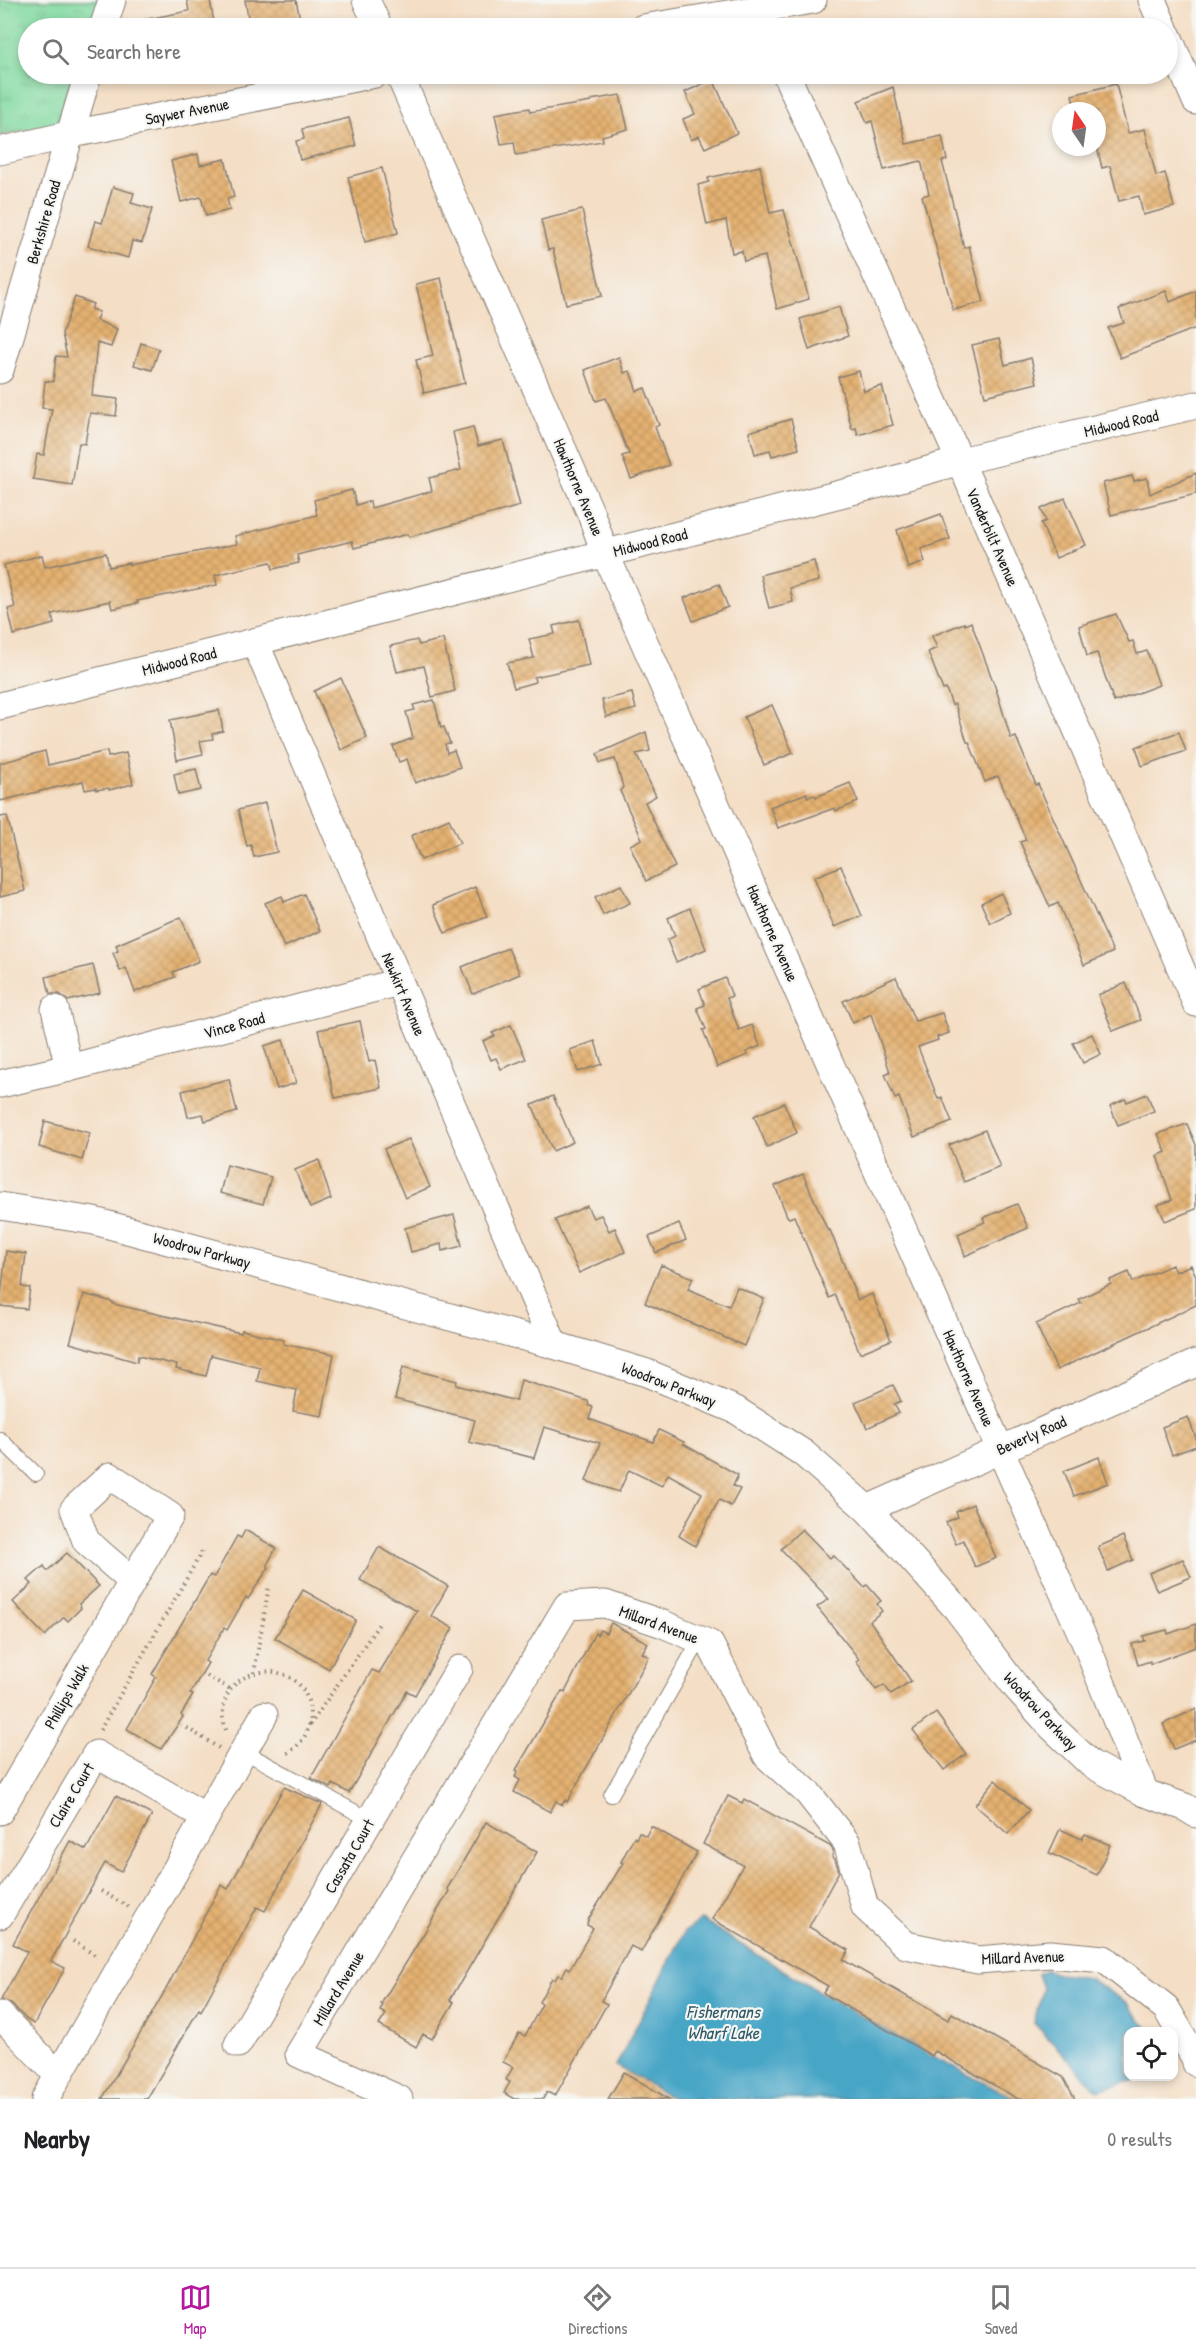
<!DOCTYPE html>
<style>
body{margin:0;font-family:"Patrick Hand",sans-serif;background:#f6f6f6;color:#202124}
.controls{position:absolute;right:18px;bottom:18px;display:grid;overflow:hidden;border-radius:12px;box-shadow:0 3px 9px #0003}
.controls button{width:54px;height:54px;display:grid;place-items:center;padding:0;border:0;border-bottom:2px solid #e0e0e0;background:#fff;color:#202124;font:30px sans-serif}
.compass{position:absolute;left:1052px;top:102px;width:54px;height:54px;border-radius:50%;background:#fff;box-shadow:0 3px 9px #0003;rotate:347deg}
.list{margin:0;padding:0;list-style:none}
h2{display:flex;justify-content:space-between;align-items:center;height:78px;margin:0;padding:0 24px;font-size:26px}
h2 small{font-size:20px;font-weight:400;color:#757577}
.icon{flex:none;width:33px;height:33px;fill:none;stroke:currentColor;stroke-width:2;stroke-linecap:round;stroke-linejoin:round}
.map{position:relative;flex:none;width:1196px;height:2099px;overflow:hidden}
.search{position:absolute;background:#fff;box-shadow:0 3px 9px #0003;left:18px;right:18px;top:18px;height:66px;display:flex;align-items:center;gap:15px;box-sizing:border-box;padding:0 21px;border-radius:33px;color:#757577;font-size:22px}
.sheet{height:168px;background:#fff}
nav{display:flex;justify-content:space-around;align-items:center;box-sizing:border-box;height:84px;border-top:2px solid #e0e0e0;background:#fff;font-size:16px;color:#757577}
nav a{display:grid;justify-items:center;gap:3px}
nav .on{color:#b5179e}
.map>svg:first-child{display:block}
.park{fill:url(#park-tufts);stroke:#4e7a5e;stroke-width:1.5}
.water{fill:#47a5c6;stroke:#326071;stroke-width:1.5}
.building{fill:url(#building-cross-hatch)}
.lines{fill:none;stroke-linecap:round;stroke-linejoin:round}
.lane-casing{stroke:#887d70;stroke-width:16}
.street-casing{stroke:#887d70;stroke-width:29}
.path{stroke:#887d70;stroke-width:4;stroke-dasharray:1.5 4.5;stroke-linecap:butt}
.lane{stroke:#fff;stroke-width:14}
.street{stroke:#fff;stroke-width:27}
.labels{text-anchor:middle;stroke-width:4.5;stroke-linejoin:round;paint-order:stroke}
.street-label{font-size:16px;fill:#1c1c1c;stroke:#f6f6f2}
.water-label{font-size:18px;font-style:italic;fill:#2f5a68;stroke:#f6f6f2}
</style>
<div class="map">
<svg width="1196" height="2099" viewBox="0 0 1196 2099">
<defs>
<pattern id="park-tufts" width="24" height="20" patternUnits="userSpaceOnUse" patternTransform="scale(1.5)"><rect width="24" height="20" fill="#7fd99f"/><path d="M3 7l-1-3M5 7V3M7 7l1-3M15 17l-1-3M17 17v-4M19 17l1-3" fill="none" stroke="#6dba88"/></pattern>
<pattern id="building-cross-hatch" width="8" height="8" patternUnits="userSpaceOnUse" patternTransform="scale(1.5)"><rect width="8" height="8" fill="#e4b171"/><path d="M0 0l8 8M0 8l8-8" fill="none" stroke="#c39861"/></pattern>
</defs>
<rect width="100%" height="100%" fill="#f6f6f2"/>
<filter id="ink" filterUnits="userSpaceOnUse"><feTurbulence type="fractalNoise" baseFrequency=".0167" numOctaves="2"/><feDisplacementMap in="SourceGraphic" scale="12" xChannelSelector="R" yChannelSelector="G"/><feConvolveMatrix kernelMatrix="1 2 1 2 8 2 1 2 1" color-interpolation-filters="sRGB"/></filter>
<filter id="wash" filterUnits="userSpaceOnUse"><feTurbulence type="fractalNoise" baseFrequency=".008" numOctaves="4" result="noise"/><feDisplacementMap in="SourceGraphic" scale="24" xChannelSelector="R" yChannelSelector="G"/><feGaussianBlur stdDeviation="1.35" result="paint"/><feColorMatrix in="noise" values="0 0 0 0 0 0 0 0 0 0 0 0 0 0 0 0 0 1.4 0 .05"/><feComposite in="paint" operator="in"/></filter>
<g filter="url(#wash)">
<rect width="100%" height="100%" fill="#f4dec5"/>
<!-- park -->
<path class="park" d="M0 0H100L90 28H28V74H74L57 123 0 136Z"/>
<!-- water -->
<g class="water">
<path d="M701 1920C804 1984 907 2045 1016 2099H674L616 2066 685 1931Z"/>
<path d="M1046 1969 1053 1973 1089 1978 1126 2002 1150 2031 1128 2032V2076H1167L1168 2077 1159 2081 1148 2077 1097 2090 1034 2023 1043 1988 1038 1974Z"/>
</g>
<g id="blocks">
<!-- building -->
<g class="building">
<path d="M187 0H210L215 28H143L142 20 189 11Z"/>
<path d="M245 0H296L300 19 250 28Z"/>
<path d="M713 79 737 133 705 148 699 136 691 140 683 119 695 114 685 92Z"/>
<path d="M1116 84 1128 133 1145 129 1156 176 1165 173 1174 207 1143 215 1139 196 1119 201 1110 166 1102 168 1097 147V111H1076L1072 95Z"/>
<path d="M893 87 906 144 942 136 947 160 942 161 964 248 969 246 984 302 953 310 922 196 929 194 921 161 884 170 872 121 867 123 858 101Z"/>
<path d="M620 95 628 129 602 136 603 141 516 155 514 142 501 144 495 114 529 108 530 112 591 102V100Z"/>
<path d="M349 118 356 146 300 160 296 141 304 139 302 129Z"/>
<path d="M198 154 200 165 225 159 234 197 227 199 230 210 206 216 201 197 181 202 171 161Z"/>
<path d="M760 166 770 213 784 210 809 299 777 309 765 256 744 261 742 251 732 253 726 220 707 225 698 185 709 182 708 178Z"/>
<path d="M382 168 398 233 365 242 348 177Z"/>
<path d="M113 187 134 193 131 203 152 209 142 243 132 241 128 258 88 246 95 221 102 223Z"/>
<path d="M582 210 602 296 566 304 553 249 548 250 541 220Z"/>
<path d="M441 278 465 383 424 393 416 360 433 356 416 284Z"/>
<path d="M1166 291 1170 302 1196 291V328L1120 358 1108 328 1124 323 1119 309Z"/>
<path d="M75 297 93 304 91 309 99 312 96 320 117 329 111 347 97 343 92 396 118 399 116 416 90 413 85 444 79 443 72 485 33 479 37 454 44 455 52 409 42 408 45 381 53 382 56 356 67 357 62 333Z"/>
<path d="M839 307 848 336 809 350 800 319Z"/>
<path d="M999 339 1005 365 1031 358 1037 383 985 396 972 345Z"/>
<path d="M141 343 159 349 152 370 134 365Z"/>
<path d="M619 357 624 373 630 371 637 391 645 388 659 425 655 427 669 465 631 479 622 456 629 454 606 398 596 401 585 370Z"/>
<path d="M859 371 864 391 882 386 893 425 858 435 856 428 852 429 838 377Z"/>
<path d="M791 419 799 449 772 456 770 450 755 454 749 432Z"/>
<path d="M473 427 478 446 503 440 520 506 409 537 408 534 354 548 352 541 297 555 299 563 273 569 271 562 215 575 217 585 137 601 138 603 112 609 110 601 52 614 54 624 14 635 8 609 15 607 4 565 42 555 45 567 106 553 109 567 129 563V565L237 544 235 536 317 515 314 500 352 490 356 505 370 501 371 508 432 491 429 478 461 470 453 432Z"/>
<path d="M1196 473V494L1111 515 1103 483 1132 476 1134 481 1147 478 1150 494Z"/>
<path d="M1065 498 1086 545 1056 558 1041 523 1046 521 1041 509Z"/>
<path d="M941 514 950 539 921 549 925 562 908 568 897 530Z"/>
<path d="M814 561 819 581 790 588 793 602 769 608 760 575Z"/>
<path d="M719 584 728 607 693 621 684 598Z"/>
<path d="M1116 614 1129 642 1133 641 1137 654 1147 651 1159 685 1114 702 1097 653 1087 656 1079 626Z"/>
<path d="M579 620 589 665 534 677 535 682 514 688 507 663 534 658 529 639 555 634 553 626Z"/>
<path d="M971 622 997 692 1011 739 1016 737 1036 785 1038 784 1113 952 1084 965 1058 903 1050 907 1020 842 1026 840 998 776 985 782 969 742H967L955 704 952 705 946 689 943 690 928 652 937 648 932 636 964 623 965 625Z"/>
<path d="M443 639 455 691 432 697 424 666 397 672 390 646 417 640 419 645Z"/>
<path d="M341 678 367 738 341 750 314 691Z"/>
<path d="M632 693 636 709 606 717 602 700Z"/>
<path d="M434 700 441 728 444 727 450 743 445 744 447 753 454 750 460 767 415 783 407 759 399 762 393 746 413 738 406 712 415 710 413 705Z"/>
<path d="M772 705 793 753 764 765 744 717Z"/>
<path d="M219 710 223 731 212 734 213 739 200 741 203 754 177 760 170 720Z"/>
<path d="M646 732 650 751 636 754 656 796 645 802 675 867 646 881 630 845 642 839 620 791 623 787 615 759 600 763 597 754Z"/>
<path d="M1179 732 1186 751 1142 766 1136 747Z"/>
<path d="M45 751 48 765 107 751 108 757 126 753 133 784 109 790V788L96 790V788L85 790 83 781 0 801V763Z"/>
<path d="M196 769 201 790 178 795 174 774Z"/>
<path d="M850 783 858 802 836 811 835 808 778 828 770 807 807 793V797L815 795 816 797Z"/>
<path d="M265 803 277 852 254 857 251 845 247 846 238 810Z"/>
<path d="M7 816 25 891 0 897V817Z"/>
<path d="M449 819 460 843 421 860 411 836Z"/>
<path d="M841 866 862 916 834 927 814 877Z"/>
<path d="M621 885 630 903 603 915 595 897Z"/>
<path d="M475 887 487 917 445 933 433 905Z"/>
<path d="M1001 893 1010 913 990 923 981 903Z"/>
<path d="M304 894 320 931 284 947 265 903 282 896 284 902Z"/>
<path d="M690 908 706 949 676 962 667 940 675 936 668 918Z"/>
<path d="M181 917 199 961 173 972 175 977 135 992 126 968 120 971 113 953 118 951 116 945Z"/>
<path d="M508 948 520 974 473 994 462 967Z"/>
<path d="M93 965 100 993 68 1001 60 994H50L46 977Z"/>
<path d="M896 977 915 1021 942 1013 949 1033 937 1037 938 1040 918 1047 938 1099 942 1097 952 1122 914 1137 899 1097 895 1099 885 1074 890 1072 871 1014 853 1023 843 1001Z"/>
<path d="M725 978 732 996 727 998 739 1030 752 1025 760 1046 746 1052 748 1055 717 1067 703 1030 706 1029 697 1008 705 1005 699 989Z"/>
<path d="M1126 983 1141 1020 1113 1031 1098 995Z"/>
<path d="M360 1021 369 1062 375 1060 381 1088 335 1098 318 1030Z"/>
<path d="M511 1025 526 1059 501 1069 496 1058 491 1060 483 1041 495 1036 492 1033Z"/>
<path d="M1092 1034 1101 1054 1083 1063 1073 1043Z"/>
<path d="M283 1040 296 1083 277 1089 264 1046Z"/>
<path d="M595 1041 602 1064 578 1072 570 1050Z"/>
<path d="M229 1079 237 1112 205 1121 203 1114 188 1117 182 1091Z"/>
<path d="M1147 1094 1154 1111 1118 1125 1110 1106 1125 1099 1127 1102Z"/>
<path d="M553 1096 573 1142 553 1151 532 1105Z"/>
<path d="M784 1103 797 1133 767 1147 754 1116Z"/>
<path d="M45 1121 90 1133 82 1160 39 1147Z"/>
<path d="M1187 1124 1196 1145V1209L1165 1221 1158 1205 1172 1200 1157 1156 1166 1152 1158 1134Z"/>
<path d="M985 1130 1000 1167 964 1182 949 1145Z"/>
<path d="M409 1139 430 1187 405 1198 384 1149Z"/>
<path d="M319 1160 331 1199 310 1208 295 1170Z"/>
<path d="M227 1165 271 1177 263 1204 220 1193Z"/>
<path d="M803 1174 828 1231 830 1230 858 1300 872 1294 891 1340 860 1353 835 1295 829 1298 794 1216 789 1218 787 1216 775 1186Z"/>
<path d="M1017 1204 1028 1228 965 1256 958 1234 985 1222 983 1218Z"/>
<path d="M587 1206 593 1218 601 1215 609 1231 615 1228 625 1252 579 1273 555 1220Z"/>
<path d="M454 1215 462 1246 442 1251 441 1244 411 1252 405 1228Z"/>
<path d="M679 1224 686 1240 656 1253 649 1237Z"/>
<path d="M6 1251 26 1254 22 1287 30 1288 27 1309 0 1306Z"/>
<path d="M661 1265 693 1278 688 1289 729 1306 737 1287 764 1299 744 1346 645 1303Z"/>
<path d="M1172 1265 1175 1272 1191 1265 1196 1276V1305L1057 1370 1036 1324 1081 1303 1079 1299 1111 1284 1110 1280 1129 1272 1133 1282Z"/>
<path d="M84 1294 113 1302V1304L241 1333 242 1330 284 1340 283 1344 334 1354 322 1416 293 1411 297 1390 257 1381 260 1367 211 1355 206 1376 176 1369 177 1365 138 1356 137 1362 70 1343Z"/>
<path d="M403 1367 457 1381 456 1385 516 1401 521 1380 588 1401 589 1406 593 1407 589 1419 653 1442 659 1430 684 1442 683 1444 738 1475 733 1486 740 1489 731 1506 719 1500 695 1546 679 1536 702 1493 668 1474 662 1486 629 1470 619 1492 586 1481 600 1443 544 1427 534 1458 469 1442 475 1420 395 1399Z"/>
<path d="M893 1385 901 1401 894 1404 899 1413 867 1428 855 1402Z"/>
<path d="M1188 1417 1196 1438V1446L1172 1455 1162 1427Z"/>
<path d="M1099 1457 1108 1483 1074 1496 1064 1471Z"/>
<path d="M973 1504 996 1558 975 1567 963 1540 956 1544 946 1522 958 1517 956 1512Z"/>
<path d="M802 1529 830 1558 833 1555 864 1587 867 1585 881 1601 877 1604 882 1611 870 1621 911 1681 891 1694 884 1685 876 1690 856 1661 859 1659 817 1607 829 1599 781 1549Z"/>
<path d="M245 1530 276 1548 267 1565 269 1567 248 1599 246 1597 227 1630 224 1628 205 1661 208 1663 190 1694 193 1695 181 1715 183 1717 161 1749 127 1729 156 1677 152 1674 210 1575 214 1577 237 1536 241 1538Z"/>
<path d="M1123 1536 1133 1560 1108 1571 1098 1547Z"/>
<path d="M379 1547 448 1586 431 1616 453 1628 415 1695 407 1691 349 1793 333 1784 331 1788 311 1778 372 1670 379 1673 417 1611 360 1580Z"/>
<path d="M67 1553 99 1586 79 1604 81 1608 68 1621 64 1617 45 1636 13 1602 32 1584 28 1580 44 1566 47 1571Z"/>
<path d="M1183 1559 1191 1577 1157 1591 1149 1573Z"/>
<path d="M303 1590 356 1620 329 1669 275 1638Z"/>
<path d="M611 1623 648 1643 642 1653 649 1657 567 1802 565 1800 562 1805 556 1801 550 1812 514 1792 520 1780 515 1777 518 1771 516 1770 562 1691 565 1692 595 1633 597 1635 600 1630 606 1633Z"/>
<path d="M1196 1624V1647L1150 1664V1661L1138 1665 1132 1644 1145 1641 1143 1636 1167 1630 1168 1634Z"/>
<path d="M1196 1709V1740L1174 1749 1163 1724Z"/>
<path d="M936 1713 966 1754 944 1770 913 1730Z"/>
<path d="M995 1780 1029 1810 1008 1834 975 1805Z"/>
<path d="M284 1787 322 1804 265 1911 257 1907 201 2011 199 2009 147 2099H102L165 1991 221 1885 228 1889Z"/>
<path d="M116 1796 152 1815 121 1872 105 1863 51 1961 65 1968 34 2024 27 2020 11 2004 1 2000 27 1952 13 1944 70 1841 86 1850Z"/>
<path d="M728 1796 742 1803 744 1799 830 1846 833 1850 832 1857 835 1859 839 1871 809 1927 849 1950 843 1960 948 2020 952 2013 1063 2077 1075 2099H1018L935 2051 932 2056 823 1993 828 1986 712 1919 743 1865 703 1844Z"/>
<path d="M486 1822 537 1852 450 2000 454 2002 432 2039 423 2034 416 2047 379 2025 386 2014 380 2011 383 2005 381 2004 429 1925 449 1891 447 1889Z"/>
<path d="M651 1826 697 1852 641 1952 631 1946 601 2001 607 2004 555 2096 547 2092 543 2099H514L504 2093 510 2082 506 2080 513 2067 503 2062 519 2033 525 2036 542 2004 539 2002 552 1978 555 1980 558 1975 562 1976 567 1967 570 1969 593 1928 587 1925 588 1920 623 1863 621 1862 634 1837 636 1839 639 1832 646 1836Z"/>
<path d="M1060 1829 1082 1839 1085 1834 1110 1845 1097 1875 1049 1853Z"/>
<path d="M624 2072 669 2099H608Z"/>
</g>
</g>
</g>
<g filter="url(#ink)">
<use href="#blocks" fill-opacity="0" stroke="#887d70" stroke-width="1.5"/>
<g class="lines">
<defs>
<g id="lane">
<path d="M0 1439 36 1474"/>
<path d="M243 1751 370 1820"/>
<path d="M611 1795 701 1638"/>
</g>
<g id="street">
<path d="M366 0 379 28"/>
<path d="M1152 0 1164 28"/>
<path d="M103 28 112 0"/>
<path d="M643 28 813 0"/>
<path d="M1168 36 1196 101"/>
<path d="M399 74 591 514 605 553 1089 1651 1145 1793"/>
<path d="M786 74 960 461 1196 1003"/>
<path d="M0 151 72 134 375 74"/>
<path d="M0 370 88 74"/>
<path d="M255 642 554 1345"/>
<path d="M0 706 876 485 960 461 1196 405"/>
<path d="M55 1009 69 1068"/>
<path d="M0 1084 69 1068 399 982"/>
<path d="M0 1206 94 1221 554 1345 647 1373 736 1410 803 1453 867 1509 957 1609 1016 1687 1052 1727 1091 1764 1145 1793 1185 1807 1196 1814"/>
<path d="M867 1509 1196 1363"/>
<path d="M0 1811 170 1516 110 1476 74 1509 86 1541 132 1581"/>
<path d="M0 1915 96 1754 206 1817"/>
<path d="M0 2015 58 2075"/>
<path d="M238 2044 459 1669"/>
<path d="M45 2099 264 1715"/>
<path d="M399 2099 299 2054 567 1606 605 1604 663 1624 710 1644 767 1756 808 1793 847 1843 865 1907 906 1945 978 1960 1050 1954 1104 1959 1166 2008 1195 2058 1196 2063"/>
</g>
</defs>
<!-- lane casing -->
<use href="#lane" class="lane-casing"/>
<!-- street casing -->
<use href="#street" class="street-casing"/>
<!-- path -->
<g class="path">
<path d="M254 1673 269 1586"/>
<path d="M207 1676 232 1690"/>
<path d="M310 1725 381 1621"/>
<path d="M187 1728 219 1748"/>
<path d="M100 1730 204 1548"/>
<path d="M226 1730C225 1726 223 1721 223 1717 220 1660 311 1653 310 1717 310 1733 300 1746 286 1754"/>
<path d="M101 1891 129 1907"/>
<path d="M73 1941 98 1957"/>
</g>
<!-- lane -->
<use href="#lane" class="lane"/>
<!-- street -->
<use href="#street" class="street"/>
</g>
</g>
<g class="labels">
<!-- street labels -->
<g class="street-label">
<text transform="translate(187 111) rotate(-11)" y="6">Saywer Avenue</text>
<text transform="translate(43 222) rotate(-74)" y="6">Berkshire Road</text>
<text transform="translate(1121 423) rotate(-13)" y="6">Midwood Road</text>
<text transform="translate(579 487) rotate(67)" y="6">Hawthorne Avenue</text>
<text transform="translate(993 537) rotate(66)" y="6">Vanderbilt Avenue</text>
<text transform="translate(650 542) rotate(-14)" y="6">Midwood Road</text>
<text transform="translate(179 661) rotate(-14)" y="6">Midwood Road</text>
<text transform="translate(773 933) rotate(66)" y="6">Hawthorne Avenue</text>
<text transform="translate(404 994) rotate(67)" y="6">Newkirt Avenue</text>
<text transform="translate(234 1025) rotate(-15)" y="6">Vince Road</text>
<text transform="translate(202 1250) rotate(15)" y="6">Woodrow Parkway</text>
<text transform="translate(969 1378) rotate(66)" y="6">Hawthorne Avenue</text>
<text transform="translate(669 1384) rotate(21)" y="6">Woodrow Parkway</text>
<text transform="translate(1031 1435) rotate(-24)" y="6">Beverly Road</text>
<text transform="translate(659 1624) rotate(20)" y="6">Millard Avenue</text>
<text transform="translate(66 1696) rotate(-60)" y="6">Phillips Walk</text>
<text transform="translate(1041 1711) rotate(47)" y="6">Woodrow Parkway</text>
<text transform="translate(71 1795) rotate(-59)" y="6">Claire Court</text>
<text transform="translate(349 1856) rotate(-60)" y="6">Cassata Court</text>
<text transform="translate(1023 1957) rotate(-2)" y="6">Millard Avenue</text>
<text transform="translate(338 1988) rotate(-59)" y="6">Millard Avenue</text>
</g>
<!-- water labels -->
<g class="water-label">
<text x="723" y="2018">Fishermans<tspan x="723" dy="21">Wharf Lake</tspan></text>
</g>
</g>
</svg>
<div class="controls">
<button><svg class="icon" aria-label="locate" viewBox="0 0 24 24"><circle cx="12" cy="12" r="6"/><path d="M12 2v4M12 18v4M2 12h4M18 12h4"/></svg></button>
</div>
<svg class="compass" viewBox="-18 -18 36 36"><path d="M0-13l5 13h-10z" fill="#e53935"/><path d="M0 13l5-13h-10z" fill="#757577"/></svg>
<div class="search"><svg class="icon" aria-label="search" viewBox="0 0 24 24"><circle cx="10" cy="10" r="6"/><path d="M15 15l6 6"/></svg>Search here</div>
</div>
<section class="sheet">
<h2>Nearby<small>0 results</small></h2>
<ul class="list">
</ul>
</section>
<nav>
<a class="on"><svg class="icon" aria-label="map" viewBox="0 0 24 24"><path d="M3 6l6-2 6 2 6-2v14l-6 2-6-2-6 2zM9 4v14M15 6v14"/></svg>Map</a>
<a><svg class="icon" aria-label="directions" viewBox="0 0 24 24"><path d="M12 3l9 9-9 9-9-9zM9 14v-3h6M13 9l2 2-2 2"/></svg>Directions</a>
<a><svg class="icon" aria-label="saved" viewBox="0 0 24 24"><path d="M7 4h10v16l-5-4-5 4z"/></svg>Saved</a>
</nav>
